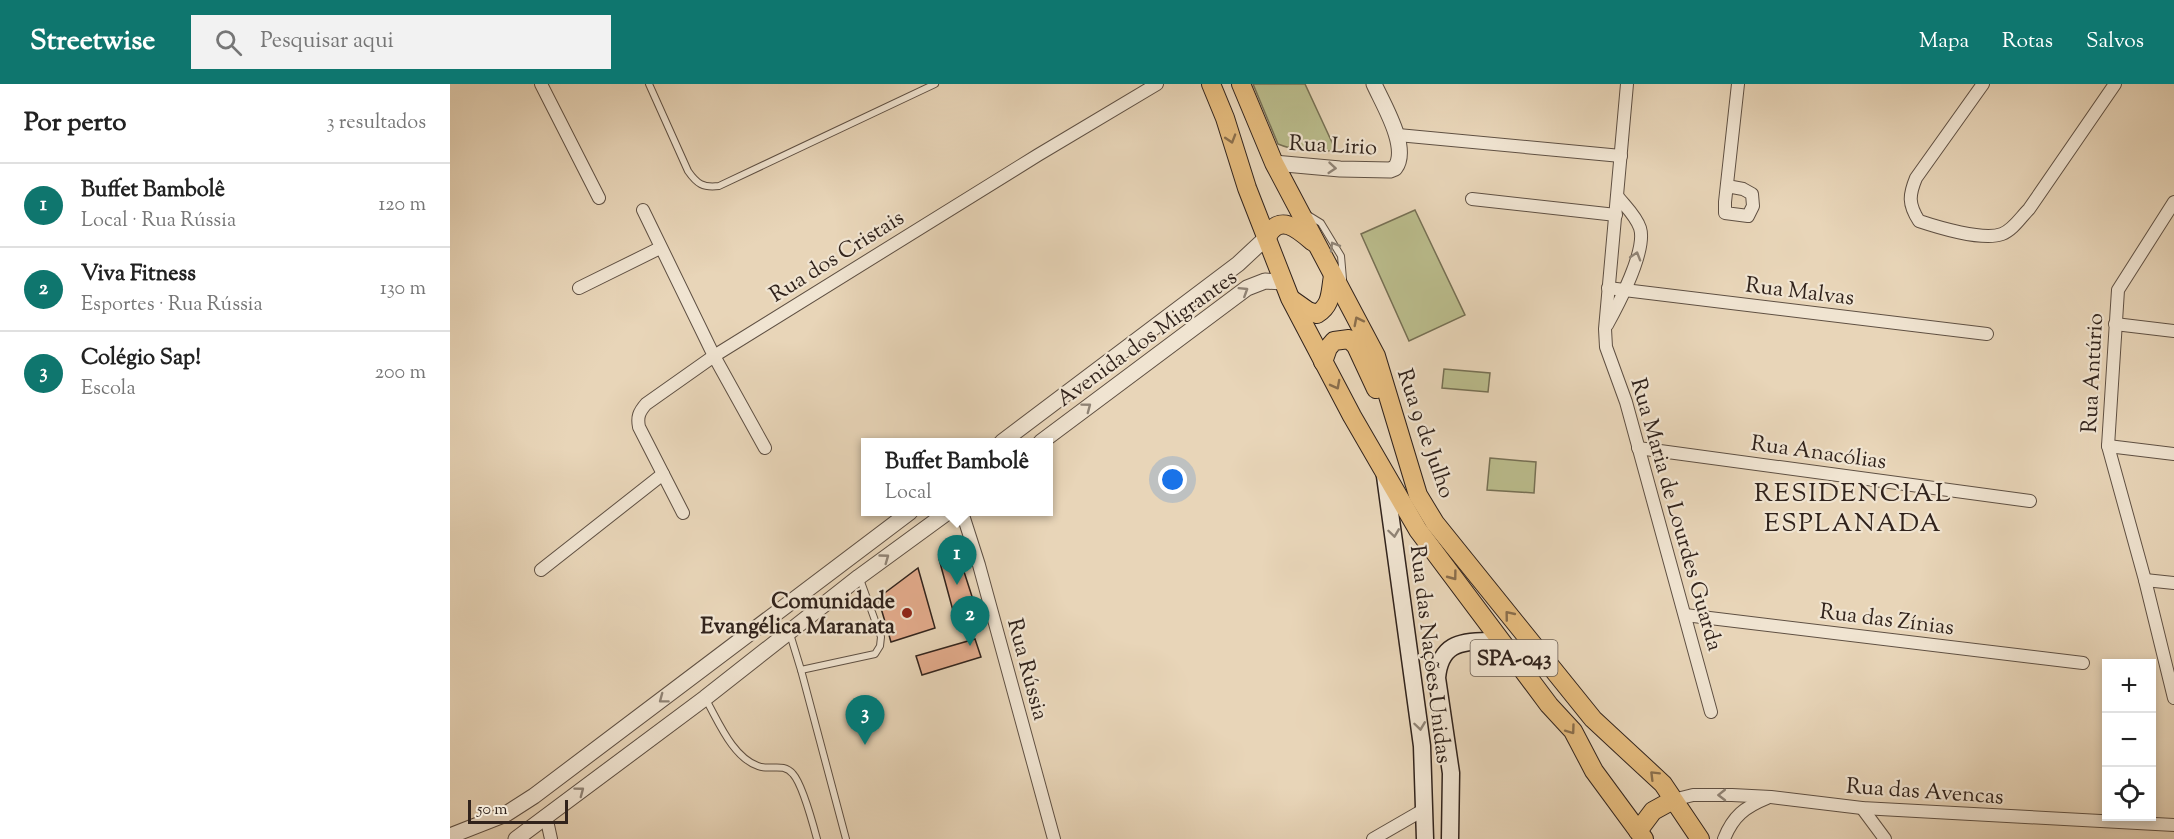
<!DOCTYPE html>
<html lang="pt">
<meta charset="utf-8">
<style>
body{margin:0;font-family:"Sorts Mill Goudy",serif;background:#f2f2f2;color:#222}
.controls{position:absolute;right:18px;bottom:18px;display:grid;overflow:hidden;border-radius:0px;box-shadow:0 3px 9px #0003}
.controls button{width:54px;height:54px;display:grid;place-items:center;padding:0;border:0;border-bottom:2px solid #e0e0e0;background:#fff;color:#222;font:30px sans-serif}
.scale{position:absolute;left:18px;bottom:15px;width:100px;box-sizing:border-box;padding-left:6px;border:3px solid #31231c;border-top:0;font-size:16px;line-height:21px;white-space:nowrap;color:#31231c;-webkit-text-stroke:4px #f0e4d1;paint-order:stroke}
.you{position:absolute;left:723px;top:396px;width:21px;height:21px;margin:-15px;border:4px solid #fff;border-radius:50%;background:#1a73e8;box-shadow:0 0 0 9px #1a73e833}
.badge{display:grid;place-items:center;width:39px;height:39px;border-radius:50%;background:#0f766e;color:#fff;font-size:20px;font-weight:700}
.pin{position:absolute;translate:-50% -50px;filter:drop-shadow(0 2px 3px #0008)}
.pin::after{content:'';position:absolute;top:32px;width:21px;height:18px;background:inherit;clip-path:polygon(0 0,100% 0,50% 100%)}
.popup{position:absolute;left:411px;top:354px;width:192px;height:78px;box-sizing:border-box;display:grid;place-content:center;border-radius:0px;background:#fff;filter:drop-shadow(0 2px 4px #0005);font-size:20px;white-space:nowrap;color:#767676}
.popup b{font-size:22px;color:#222}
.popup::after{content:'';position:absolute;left:50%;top:100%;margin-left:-12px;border:12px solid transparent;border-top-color:#fff}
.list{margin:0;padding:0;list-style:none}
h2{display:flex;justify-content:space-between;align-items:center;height:78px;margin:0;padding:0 24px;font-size:26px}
h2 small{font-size:20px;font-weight:400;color:#767676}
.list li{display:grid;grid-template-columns:39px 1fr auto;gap:18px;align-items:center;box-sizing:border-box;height:84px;padding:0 24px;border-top:2px solid #e0e0e0}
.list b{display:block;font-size:22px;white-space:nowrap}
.list p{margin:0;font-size:20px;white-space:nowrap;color:#767676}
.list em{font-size:20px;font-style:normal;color:#767676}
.icon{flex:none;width:33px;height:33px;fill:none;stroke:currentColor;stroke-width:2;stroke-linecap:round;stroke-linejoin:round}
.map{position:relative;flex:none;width:1724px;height:755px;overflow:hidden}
header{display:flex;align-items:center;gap:36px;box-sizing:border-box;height:84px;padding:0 30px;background:#0f766e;color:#fff}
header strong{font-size:28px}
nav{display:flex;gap:33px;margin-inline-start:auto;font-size:21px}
.search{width:420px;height:54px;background:#f2f2f2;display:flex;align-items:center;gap:15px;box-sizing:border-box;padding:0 21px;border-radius:0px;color:#767676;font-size:22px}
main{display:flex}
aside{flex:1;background:#fff}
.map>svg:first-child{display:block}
.green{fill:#babc8c;stroke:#767054;stroke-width:1.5}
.building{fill:#e4ac8d;stroke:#31231c;stroke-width:1.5}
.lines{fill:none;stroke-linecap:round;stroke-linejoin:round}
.service-casing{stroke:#5f5043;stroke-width:8}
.minor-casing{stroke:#5f5043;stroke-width:14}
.tertiary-casing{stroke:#5f5043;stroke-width:17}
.secondary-casing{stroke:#31231c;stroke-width:19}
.primary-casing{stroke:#31231c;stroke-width:20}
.service{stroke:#f0e4d1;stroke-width:6}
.minor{stroke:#f0e4d1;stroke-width:12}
.tertiary{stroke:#f0e4d1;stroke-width:15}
.secondary{stroke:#f0e4d1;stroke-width:16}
.primary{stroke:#e4ba7c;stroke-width:18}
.oneway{stroke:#8a6e4c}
.oneway2{stroke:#908476}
.poi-dot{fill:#8f2418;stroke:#f0e4d1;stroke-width:2}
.labels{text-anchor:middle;stroke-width:4.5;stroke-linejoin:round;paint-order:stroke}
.shield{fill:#f0e4d1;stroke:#6a5d52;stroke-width:1.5}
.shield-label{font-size:21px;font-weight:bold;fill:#31231c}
.street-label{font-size:22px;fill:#31231c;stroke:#f0e4d1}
.poi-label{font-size:22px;font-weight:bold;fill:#31231c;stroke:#f0e4d1;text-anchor:end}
.quarter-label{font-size:26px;letter-spacing:1.5px;fill:#31231c;stroke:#f0e4d1}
</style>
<header>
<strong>Streetwise</strong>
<div class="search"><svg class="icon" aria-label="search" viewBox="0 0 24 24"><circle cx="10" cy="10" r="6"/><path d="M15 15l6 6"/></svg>Pesquisar aqui</div>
<nav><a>Mapa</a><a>Rotas</a><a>Salvos</a></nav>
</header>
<main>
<aside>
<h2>Por perto<small>3 resultados</small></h2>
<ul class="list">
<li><span class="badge">1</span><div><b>Buffet Bambolê</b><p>Local · Rua Rússia</p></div><em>120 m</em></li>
<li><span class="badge">2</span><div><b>Viva Fitness</b><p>Esportes · Rua Rússia</p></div><em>130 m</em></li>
<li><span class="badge">3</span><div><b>Colégio Sap!</b><p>Escola</p></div><em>200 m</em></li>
</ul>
</aside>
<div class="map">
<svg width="1724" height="755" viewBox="0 0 1724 755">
<rect width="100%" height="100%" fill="#e8d5b8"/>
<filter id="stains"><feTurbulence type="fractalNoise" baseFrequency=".00333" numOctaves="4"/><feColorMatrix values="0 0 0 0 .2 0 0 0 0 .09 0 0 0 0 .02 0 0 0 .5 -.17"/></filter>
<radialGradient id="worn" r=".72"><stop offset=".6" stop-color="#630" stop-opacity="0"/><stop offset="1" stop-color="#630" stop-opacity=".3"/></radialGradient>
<!-- green -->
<g class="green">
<path d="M803 0H855L886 67C866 67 847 68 828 60Z"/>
<path d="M965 126 1015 231 959 257 911 150Z"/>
<path d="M994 285 1040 289 1038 308 992 304Z"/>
<path d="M1040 374 1086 378 1084 409 1037 406Z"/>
</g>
<!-- building -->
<g class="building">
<path d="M508 469 527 528 505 534 489 475Z"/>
<path d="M468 484 485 544 441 558 428 514Z"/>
<path d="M525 555 531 573 472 591 466 572Z"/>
</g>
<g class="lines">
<defs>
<g id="service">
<path d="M199 0 238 87C247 100 253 104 269 102L485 0"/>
<path d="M858 131 871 139 891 172 893 195"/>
<path d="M340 550 351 586 396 755"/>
<path d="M351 586 425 570 430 562 431 553 410 495"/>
<path d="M255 614C268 636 282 673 308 682 320 687 333 678 343 690 352 700 363 740 367 755"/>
</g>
<g id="minor">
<path d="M91 0 149 114"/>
<path d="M1177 0 1155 245 1156 263 1176 318 1261 628"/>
<path d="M1533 0 1466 94C1459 111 1458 120 1469 137 1487 143 1533 157 1552 150 1563 146 1571 133 1579 125L1665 0"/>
<path d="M948 51 1171 72"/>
<path d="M1277 102 1293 105 1302 110 1303 122 1298 132 1275 129V118L1288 0"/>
<path d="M1022 115 1166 131"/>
<path d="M1724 118 1668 206 1658 362 1695 496 1724 614"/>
<path d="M193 126 264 272 315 364"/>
<path d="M129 204 210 164"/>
<path d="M1158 204 1537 250"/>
<path d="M1665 240 1724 247"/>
<path d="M1157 241C1168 221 1197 166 1190 144 1186 132 1176 123 1168 113"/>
<path d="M1658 362 1724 370"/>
<path d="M1188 364 1580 417"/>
<path d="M512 428 529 481 604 755"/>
<path d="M233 429 189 343C187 333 189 328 196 320L264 272 588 71 707 0"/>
<path d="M91 486 213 390"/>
<path d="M1695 496 1724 499"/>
<path d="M1235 531 1633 579"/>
<path d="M1223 716 1243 711H1282L1321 713 1412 724 1724 741"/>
<path d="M1412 724 1435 755"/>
<path d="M96 732 101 755"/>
<path d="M923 755 975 725"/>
<path d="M1274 755C1283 732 1295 723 1317 714"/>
</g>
<g id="tertiary">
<path d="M824 79 890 85 940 86 945 84C960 64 933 20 924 0"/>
<path d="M552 358 788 180 817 153"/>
<path d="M591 358 797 204 815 197 833 198"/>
<path d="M0 752 56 730 84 712 460 428"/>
<path d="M66 755 255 614 409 493 498 428"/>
</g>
<g id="secondary">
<path d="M935 392 972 662 975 755"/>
<path d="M1000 755 1001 689 987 594C990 561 1009 557 1038 557L1059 579"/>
</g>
<g id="primary">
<path d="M761 0 775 34 797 104 840 214 902 332 968 446 1099 621 1123 647 1144 687 1194 755"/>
<path d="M791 0 824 79 926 272 968 411 985 439 1143 635 1213 700 1250 755"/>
<path d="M817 153C830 128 849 146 863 158"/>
<path d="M841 215 858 227 867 230C882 221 880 208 883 192"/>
<path d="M873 278 878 264 884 257 899 255 906 262 926 305"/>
<path d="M1188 747 1203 727 1223 716"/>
</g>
</defs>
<!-- service casing -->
<use href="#service" class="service-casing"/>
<!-- minor casing -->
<use href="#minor" class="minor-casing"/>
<!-- tertiary casing -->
<use href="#tertiary" class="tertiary-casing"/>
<!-- secondary casing -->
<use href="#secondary" class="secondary-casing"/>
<!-- primary casing -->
<use href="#primary" class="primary-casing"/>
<!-- service -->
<use href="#service" class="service"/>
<!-- minor -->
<use href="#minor" class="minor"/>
<!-- tertiary -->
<use href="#tertiary" class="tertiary"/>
<!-- secondary -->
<use href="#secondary" class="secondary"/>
<!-- primary -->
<use href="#primary" class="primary"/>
</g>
<!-- one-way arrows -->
<defs><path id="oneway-chevron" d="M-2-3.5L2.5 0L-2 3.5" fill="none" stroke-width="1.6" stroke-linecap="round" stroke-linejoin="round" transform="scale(1.5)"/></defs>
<g class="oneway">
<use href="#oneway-chevron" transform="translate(781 55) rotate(73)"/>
<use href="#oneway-chevron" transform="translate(908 237) rotate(-117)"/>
<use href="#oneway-chevron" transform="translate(886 301) rotate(62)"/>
<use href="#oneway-chevron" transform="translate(1003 492) rotate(53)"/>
<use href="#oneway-chevron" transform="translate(1059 531) rotate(-129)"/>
<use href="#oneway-chevron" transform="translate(1121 646) rotate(54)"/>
<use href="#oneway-chevron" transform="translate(1204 691) rotate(-135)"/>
</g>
<g class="oneway2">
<use href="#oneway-chevron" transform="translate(882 84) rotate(5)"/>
<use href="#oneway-chevron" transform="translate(884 162) rotate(-121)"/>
<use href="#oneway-chevron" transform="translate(1186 172) rotate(-73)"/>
<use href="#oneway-chevron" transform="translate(794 207) rotate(-32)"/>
<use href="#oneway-chevron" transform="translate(637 323) rotate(-37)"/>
<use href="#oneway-chevron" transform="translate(944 449) rotate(82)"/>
<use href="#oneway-chevron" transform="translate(435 474) rotate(-36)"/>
<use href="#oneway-chevron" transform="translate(213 615) rotate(143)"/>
<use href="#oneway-chevron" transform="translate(970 642) rotate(82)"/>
<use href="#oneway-chevron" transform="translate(130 707) rotate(-37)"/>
<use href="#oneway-chevron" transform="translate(1272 711) rotate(179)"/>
</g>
<!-- markers -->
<circle class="poi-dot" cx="457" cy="529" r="6"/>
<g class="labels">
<!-- shield labels -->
<rect class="shield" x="1020.5" y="556" width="87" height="36" rx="4.5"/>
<g class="shield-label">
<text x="1064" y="581">SPA-043</text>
</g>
<!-- street labels -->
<g class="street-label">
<text transform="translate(883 60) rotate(3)" y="8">Rua Lirio</text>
<text transform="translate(386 171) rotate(-32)" y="8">Rua dos Cristais</text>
<text transform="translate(1350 206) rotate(7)" y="8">Rua Malvas</text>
<text transform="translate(696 253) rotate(-36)" y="8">Avenida dos Migrantes</text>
<text transform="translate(1641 289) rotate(-87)" y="8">Rua Antúrio</text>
<text transform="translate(977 349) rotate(71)" y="8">Rua 9 de Julho</text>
<text transform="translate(1369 367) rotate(8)" y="8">Rua Anacólias</text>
<text transform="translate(1228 430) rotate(74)" y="8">Rua Maria de Lourdes Guarda</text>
<text transform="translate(1437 534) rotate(7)" y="8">Rua das Zínias</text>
<text transform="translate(982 570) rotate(83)" y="8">Rua das Nações Unidas</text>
<text transform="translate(579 585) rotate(75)" y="8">Rua Rússia</text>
<text transform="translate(1475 706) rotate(4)" y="8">Rua das Avencas</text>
</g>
<!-- poi labels -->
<g class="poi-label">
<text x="445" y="524">Comunidade<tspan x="445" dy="25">Evangélica Maranata</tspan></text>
</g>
<!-- quarter labels -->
<g class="quarter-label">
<text x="1403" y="417">RESIDENCIAL<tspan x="1403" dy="30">ESPLANADA</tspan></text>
</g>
</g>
<rect width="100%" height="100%" filter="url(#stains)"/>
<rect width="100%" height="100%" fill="url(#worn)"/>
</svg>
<div class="controls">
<button>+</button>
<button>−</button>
<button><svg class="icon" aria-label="locate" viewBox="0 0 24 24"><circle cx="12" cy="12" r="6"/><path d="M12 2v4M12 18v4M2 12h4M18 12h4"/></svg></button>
</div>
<div class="scale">50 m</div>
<div class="you"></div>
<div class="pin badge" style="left:507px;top:501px">1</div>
<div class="popup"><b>Buffet Bambolê</b>Local</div>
<div class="pin badge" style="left:520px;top:562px">2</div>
<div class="pin badge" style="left:415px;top:661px">3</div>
</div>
</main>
